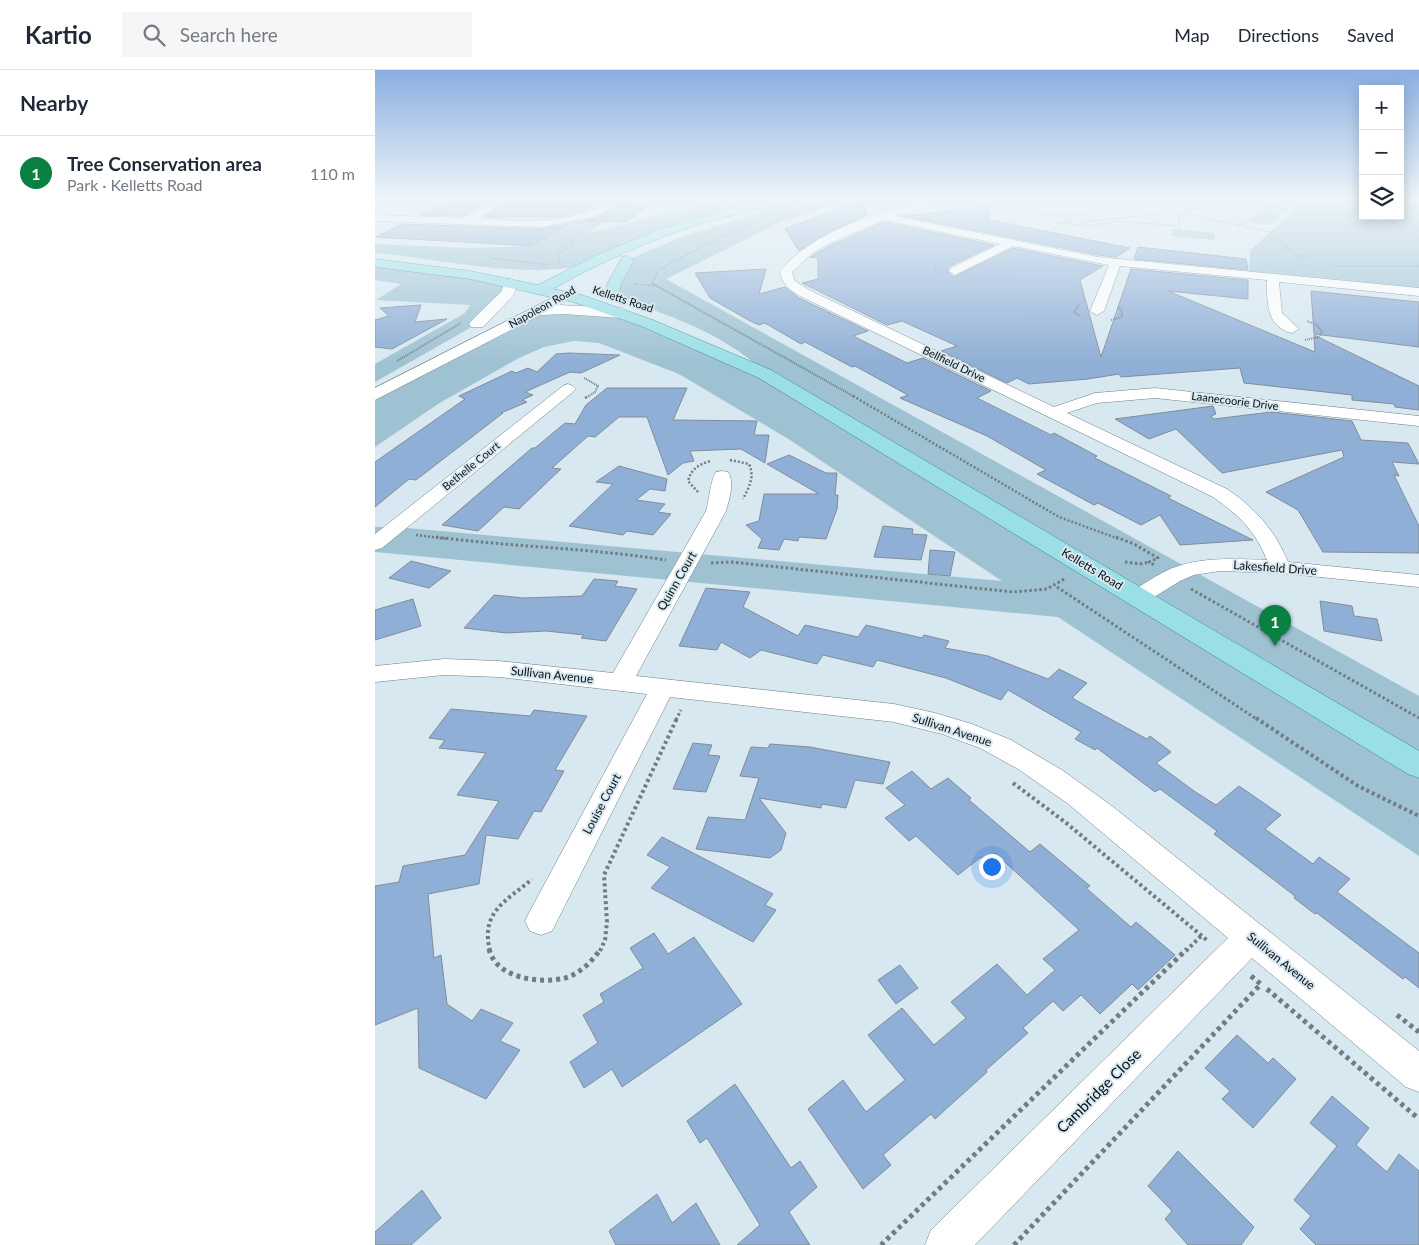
<!DOCTYPE html>
<meta charset="utf-8">
<style>
body{margin:0;font-family:Lato,sans-serif;background:#f6f6f7;color:#1f2937}
.controls{position:absolute;right:15px;top:15px;display:grid;overflow:hidden;border-radius:0px;box-shadow:0 2px 12px #0003}
.controls button{width:45px;height:45px;display:grid;place-items:center;padding:0;border:0;border-bottom:1px solid #e0e1e3;background:#fff;color:#1f2937;font:25px sans-serif}
.you{position:absolute;left:616px;top:796px;width:18px;height:18px;margin:-12px;border:4px solid #fff;border-radius:50%;background:#1a73e8;box-shadow:0 0 0 8px #1a73e833}
.badge{display:grid;place-items:center;width:32px;height:32px;border-radius:50%;background:#0b8043;color:#fff;font-size:16px;font-weight:700}
.pin{position:absolute;translate:-50% -41px;filter:drop-shadow(0 1px 2px #0008)}
.pin::after{content:'';position:absolute;top:26px;width:18px;height:15px;background:inherit;clip-path:polygon(0 0,100% 0,50% 100%)}
.list{margin:0;padding:0;list-style:none}
h2{display:flex;justify-content:space-between;align-items:center;height:65px;margin:0;padding:0 20px;font-size:21px}
h2 small{font-size:16px;font-weight:400;color:#747a83}
.list li{display:grid;grid-template-columns:32px 1fr auto;gap:15px;align-items:center;box-sizing:border-box;height:75px;padding:0 20px;border-top:1px solid #e0e1e3}
.list b{display:block;font-size:19px;white-space:nowrap}
.list p{margin:0;font-size:16px;white-space:nowrap;color:#747a83}
.list em{font-size:16px;font-style:normal;color:#747a83}
.icon{flex:none;width:28px;height:28px;fill:none;stroke:currentColor;stroke-width:2;stroke-linecap:round;stroke-linejoin:round}
.map{position:relative;flex:none;width:1044px;height:1175px;overflow:hidden}
header{display:flex;align-items:center;gap:30px;box-sizing:border-box;height:70px;padding:0 25px;background:#fff;border-bottom:1px solid #e0e1e3}
header strong{font-size:24px}
nav{display:flex;gap:28px;margin-inline-start:auto;font-size:18px}
.search{width:350px;height:45px;background:#f6f6f7;display:flex;align-items:center;gap:12px;box-sizing:border-box;padding:0 18px;border-radius:0px;color:#747a83;font-size:19px}
main{display:flex}
aside{flex:1;background:#fff}
.map>svg:first-child{display:block}
.green{fill:#9fc2d3}
.building{fill:#90afd6;stroke:#828c99}
.lines{fill:none;stroke-linecap:round;stroke-linejoin:round}
.minor-casing{stroke:#6f7f87;stroke-width:1}
.secondary-casing{stroke:#6f7f87;stroke-width:1}
.primary-casing{stroke:#3c8891;stroke-width:1}
.path-far5{stroke:#707c82;stroke-width:1;stroke-dasharray:1 1;stroke-linecap:butt}
.path-far4{stroke:#707c82;stroke-width:2;stroke-dasharray:1 1;stroke-linecap:butt}
.path-far3{stroke:#707c82;stroke-width:2.5;stroke-dasharray:2 2;stroke-linecap:butt}
.path-far2{stroke:#707c82;stroke-width:3;stroke-dasharray:2.5 2.5;stroke-linecap:butt}
.path-far1{stroke:#707c82;stroke-width:4;stroke-dasharray:3 3;stroke-linecap:butt}
.path{stroke:#707c82;stroke-width:5;stroke-dasharray:4 4;stroke-linecap:butt}
.minor{fill:#fff;fill-rule:evenodd}
.secondary{fill:#fff;fill-rule:evenodd}
.primary{fill:#9adfe6;fill-rule:evenodd}
.labels{text-anchor:middle;stroke-width:4;stroke-linejoin:round;paint-order:stroke}
.far-street-label{font-size:11px;fill:#0a1013;stroke:#d7e8f1}
.street-label{font-size:12px;fill:#0a1013;stroke:#d7e8f1}
.near-street-label{font-size:15px;fill:#0a1013;stroke:#d7e8f1}
</style>
<header>
<strong>Kartio</strong>
<div class="search"><svg class="icon" aria-label="search" viewBox="0 0 24 24"><circle cx="10" cy="10" r="6"/><path d="M15 15l6 6"/></svg>Search here</div>
<nav><a>Map</a><a>Directions</a><a>Saved</a></nav>
</header>
<main>
<aside>
<h2>Nearby<small></small></h2>
<ul class="list">
<li><span class="badge">1</span><div><b>Tree Conservation area</b><p>Park · Kelletts Road</p></div><em>110 m</em></li>
</ul>
</aside>
<div class="map">
<svg width="1044" height="1175" viewBox="0 0 1044 1175">
<rect width="100%" height="100%" fill="#d7e8f1"/>
<!-- green -->
<g class="green">
<path d="M355 128H477L406 152 291 209 1044 626V786L683 547 0 482V457H21L627 511 415 370 304 304 224 273 199 271 169 277 144 288 63 334 0 377V325L163 240 246 243 389 302C348 262 291 245 238 225L252 190 304 168 396 139 419 129 359 140 207 196C139 208 68 189 0 183V174L95 178 159 176 196 150 225 141 242 142 213 163Z"/>
<path d="M932 128H988V146H1025V128H1044V222L874 206 875 181Z"/>
<path d="M898 129 921 133 909 143 886 140Z"/>
<path d="M885 141 907 144 894 155 872 152Z"/>
<path d="M798 159 840 163 839 170 796 166Z"/>
<path d="M0 193 136 213 102 254 0 312V294L90 243 95 235 1 230 26 214 0 210Z"/>
</g>
<!-- building -->
<g class="building">
<path d="M78 128H122L88 146 45 145Z"/>
<path d="M140 128 189 130 238 128 210 141 184 147H109Z"/>
<path d="M488 130 492 145 456 161 424 181 410 159Z"/>
<path d="M250 131 270 138 251 152 210 151 220 149Z"/>
<path d="M614 136V150L755 178 741 187 723 185 528 146Z"/>
<path d="M509 152 619 175 575 196 572 201 579 207 638 178 728 196 705 210 726 287 756 199 873 210V229L793 221 940 282 939 265 1044 316V340L1020 337 1019 334 977 330V325L869 313 865 298 746 307 744 304 713 309 654 314 642 308 632 313 566 281 582 276 527 251 512 255 427 213 443 209V188L435 187 437 186 454 176Z"/>
<path d="M27 154 166 159 192 154 157 176 1 167Z"/>
<path d="M763 177 871 189 873 200 759 189Z"/>
<path d="M391 199 384 224 410 217 424 228 493 261 478 266 532 293 548 288 616 321 602 328 676 365 679 363 722 386 720 388 796 426 793 428 878 470 805 475 785 445 766 455 723 433 719 435 662 404 671 400 612 366 525 328 533 325 480 296 477 297 430 272 426 274 390 253 384 255 375 251 335 228 320 203Z"/>
<path d="M936 221 1044 232V277L939 264Z"/>
<path d="M46 235 40 252 72 249 17 279 0 277V250L14 246 5 238Z"/>
<path d="M194 283 245 285 206 303 195 302 150 322 158 325 147 330 152 332 126 343H128L41 410 34 409 0 437V392L90 329 84 326 137 301 141 303 153 298 162 302 181 284Z"/>
<path d="M232 318H312L298 350 382 351 379 365H394L390 393 366 379 315 381 319 391 308 393 293 405 272 347H244L220 367 213 366 177 398 186 399 144 439 129 437 103 461 67 455 157 378H160L190 353 200 354 211 335Z"/>
<path d="M838 336 841 344 836 346 839 349 896 342 977 351 986 370 1033 373 1044 394 1017 392 1024 406 1019 405 1044 456V483L948 482 923 440 891 422 969 387 967 380 847 403 801 359 774 369 740 349Z"/>
<path d="M414 385 451 403H462L460 425H463L462 439 451 469 424 467 423 471 409 469 404 480 383 478 387 469 371 455 384 451 389 424H444L392 394Z"/>
<path d="M244 396 292 409 290 421 275 419 261 430 290 434 283 442 296 444 278 465 252 461 248 465 194 456 238 414 221 412Z"/>
<path d="M508 456 538 459 537 464 552 465 546 490 499 487Z"/>
<path d="M555 480 580 482 575 506 553 504Z"/>
<path d="M36 491 76 501 54 518 14 508Z"/>
<path d="M219 509 243 511 240 516 262 519 231 571 206 568 209 565 171 561 131 563 89 558 119 525 149 528 207 526Z"/>
<path d="M331 518 375 522 368 537 423 566 430 555 483 567 491 555 547 568 549 565 574 571 570 578 613 586 673 609 684 599 712 613 697 628 772 669 775 666 796 682 781 693 819 721 841 735 864 716 906 745 890 759 938 794 944 787 975 809 962 822 1044 883V918L1030 907 1028 909 942 843 940 844 919 828 920 826 839 764 842 761 785 719 780 722 722 678 720 680 700 669 706 662 633 620 626 630 571 608 502 590 498 597 448 585 442 594 386 580 375 588 346 572 342 580 304 576Z"/>
<path d="M38 529 46 556 0 570V540Z"/>
<path d="M945 531 977 536 979 546 1002 549 1007 571 949 561Z"/>
<path d="M76 639 155 646 159 640 212 646 180 700 189 701 166 742 159 741 143 769 111 765 104 814 53 824 59 888 66 885 72 934 97 951 106 939 138 953 125 971 145 980 111 1029 44 998 43 938 0 955V816L24 812 28 796 90 785 124 731 82 725 111 683 64 678 70 670 54 668Z"/>
<path d="M318 673 337 675 333 685 345 686 331 722 298 719Z"/>
<path d="M395 674 435 677 515 692 508 714 480 710 471 738 447 734 446 738 384 728 411 763 406 780 395 788 321 779 333 747 370 750 384 708 365 706 376 677 393 678Z"/>
<path d="M537 701 556 719 573 708 596 728 594 730 655 782 665 774 715 816 711 818 756 857 761 852 800 885 763 920 757 914 725 944 706 925 688 941 678 931 648 958 653 963 611 1000 612 1002 560 1049 556 1044 508 1085 516 1095 488 1119 433 1039 468 1010 491 1042 530 1010 493 965 527 938 559 975 591 948 576 932 622 894 652 925 680 900 668 889 704 860 620 783 610 791 606 787 583 805 541 766 534 771 510 748 530 735 511 718Z"/>
<path d="M287 767 398 824 390 835 401 840 378 872 276 818 295 797 272 785Z"/>
<path d="M279 863 293 884 319 867 367 934 247 1017 237 999 209 1018 195 992 223 973 208 945 229 932 225 924 268 898 255 878Z"/>
<path d="M525 895 543 918 521 934 503 910Z"/>
<path d="M862 965 893 993 898 988 921 1009 878 1058 847 1029 855 1021 830 998Z"/>
<path d="M360 1014 416 1098 425 1091 442 1117 414 1142 435 1175H362L385 1155 332 1068 325 1073 312 1051Z"/>
<path d="M957 1026 994 1058 981 1075 1012 1102 1024 1084 1044 1101V1175H941L925 1159 936 1146 919 1130 962 1076 935 1053Z"/>
<path d="M803 1081 879 1157 866 1175H813L790 1149 797 1141 773 1116Z"/>
<path d="M47 1120 66 1148 36 1175H0V1162Z"/>
<path d="M282 1124 297 1153 321 1133 345 1175H241L234 1161Z"/>
</g>
<g class="lines">
<defs>
<g id="minor">
<path d="M0 128H13L0 135Z"/>
<path d="M126 128H138L103 149C139 150 176 154 211 143 227 137 233 128 251 128L219 147 166 157 0 151V145L88 148Z"/>
<path d="M567 128H596L591 131 547 138 520 146 723 187 1044 218V226L904 212 907 243 924 259 917 263C891 257 892 232 892 210L745 196 729 241 722 245 715 241 734 195 638 176 580 205 574 201 576 198 625 174 509 150 453 174 436 184 417 202 420 211 434 220 679 337 720 323 780 318 1044 346V356L780 328 722 333 692 343 852 419C880 438 900 460 913 492L1044 505V517L905 503 845 501 819 505 805 511 771 532 763 534 755 532 752 527 755 522C766 516 777 508 789 502 820 486 858 489 892 490 881 462 863 444 838 427L425 226C415 220 407 214 405 202 434 161 519 135 567 128Z"/>
<path d="M193 314 198 316 201 319 198 322 7 478 0 480V464L188 316Z"/>
<path d="M347 401 353 402C360 412 354 430 351 441L261 606 519 634 560 643 597 654 636 670 687 700 737 736 1044 981V1022L1031 1017 877 888 600 1175H550L556 1160 853 868 692 733 643 699 605 678 567 664 519 652 295 627 177 861 166 865 155 861 150 851 155 841 272 624 124 607 69 605 0 612V596L69 589 124 591 238 603 331 441C334 431 336 408 341 402Z"/>
</g>
<g id="secondary">
<path d="M136 209 143 213 138 226 108 257H96L94 254 96 251 126 222 131 210Z"/>
<path d="M191 221 198 225 184 235 246 238 254 243 246 248 189 244 165 245 0 330V318Z"/>
</g>
<g id="primary">
<path d="M404 128H427L425 130C392 139 358 144 325 154 274 171 225 192 178 219L207 225 278 250 396 300 1044 681V708L1033 704 384 308 266 256 198 232 95 209 0 197V189L95 201 163 215 224 184 286 159 350 140Z"/>
<path d="M252 186 259 190 246 214 243 228H233L231 225 232 214 247 187Z"/>
</g>
</defs>
<!-- minor casing -->
<use href="#minor" class="minor-casing"/>
<!-- secondary casing -->
<use href="#secondary" class="secondary-casing"/>
<!-- primary casing -->
<use href="#primary" class="primary-casing"/>
<!-- path-far5 -->
<g class="path-far5">
<path d="M606 130 648 128"/>
<path d="M657 130 639 133 664 144 690 146 839 128"/>
<path d="M901 130 903 128"/>
<path d="M436 134 454 128"/>
<path d="M799 134 825 140"/>
<path d="M688 147 696 152 682 153 716 156 744 151 804 156"/>
<path d="M708 152 804 142 898 163C906 177 923 181 929 196"/>
<path d="M863 155 874 152"/>
<path d="M804 160V145L845 128"/>
<path d="M926 186H933"/>
<path d="M116 188 174 195"/>
<path d="M184 193 183 184 199 173 188 166"/>
<path d="M959 196H1044"/>
<path d="M562 205 559 199 564 196"/>
<path d="M259 214 280 216"/>
<path d="M277 214 283 200 342 169 373 156"/>
</g>
<!-- path-far4 -->
<g class="path-far4">
<path d="M278 214 480 327"/>
<path d="M704 235 699 242 705 246"/>
<path d="M736 250 747 247V241L743 237"/>
<path d="M930 270 944 267 947 262 942 255 932 251"/>
<path d="M22 291 86 253"/>
<path d="M209 308 223 316 220 322 212 327"/>
</g>
<!-- path-far3 -->
<g class="path-far3">
<path d="M478 326 684 447 744 469"/>
<path d="M210 328 214 326"/>
<path d="M355 390 374 394C380 407 374 417 368 429"/>
<path d="M323 422 313 411C316 399 324 394 336 391"/>
<path d="M41 465 72 469"/>
</g>
<!-- path-far2 -->
<g class="path-far2">
<path d="M61 467C138 477 215 478 291 490"/>
<path d="M741 467 759 474 783 488 774 492 779 495"/>
<path d="M750 492 765 494 774 492"/>
<path d="M336 493 356 492 638 522 672 519 691 508"/>
<path d="M682 517 883 650"/>
<path d="M816 519 1044 648"/>
<path d="M301 650 306 640"/>
</g>
<!-- path-far1 -->
<g class="path-far1">
<path d="M881 648 983 716 1044 746"/>
<path d="M638 713 690 752 833 871"/>
<path d="M115 881C105 841 132 831 157 809"/>
<path d="M225 881 230 870 232 852 229 805 302 648"/>
<path d="M811 881 826 866"/>
</g>
<!-- path -->
<g class="path">
<path d="M114 879C121 909 166 914 190 908 206 903 216 892 226 879"/>
<path d="M876 906 887 915"/>
<path d="M892 919 1044 1049"/>
<path d="M1022 945 1044 962"/>
<path d="M506 1175 812 879"/>
<path d="M639 1175 886 914"/>
</g>
<!-- minor -->
<use href="#minor" class="minor"/>
<!-- secondary -->
<use href="#secondary" class="secondary"/>
<!-- primary -->
<use href="#primary" class="primary"/>
</g>
<!-- sky -->
<linearGradient id="sky" x2="0" y2="1"><stop stop-color="#8baee0"/><stop offset="0.44" stop-color="#edf5f9"/><stop offset="1" stop-color="#edf5f9" stop-opacity="0"/></linearGradient>
<rect width="1044" height="293" fill="url(#sky)"/>
<g class="labels">
<!-- far-street labels -->
<g class="far-street-label">
<text transform="translate(248 229) rotate(18)" y="4">Kelletts Road</text>
<text transform="translate(167 237) rotate(-29)" y="4">Napoleon Road</text>
<text transform="translate(579 294) rotate(26)" y="4">Bellfield Drive</text>
<text transform="translate(860 331) rotate(7)" y="4">Laanecoorie Drive</text>
<text transform="translate(96 396) rotate(-39)" y="4">Bethelle Court</text>
</g>
<!-- street labels -->
<g class="street-label">
<text transform="translate(900 498) rotate(4)" y="4">Lakesfield Drive</text>
<text transform="translate(717 499) rotate(31)" y="4">Kelletts Road</text>
<text transform="translate(302 511) rotate(-60)" y="4">Quinn Court</text>
<text transform="translate(177 605) rotate(6)" y="4">Sullivan Avenue</text>
<text transform="translate(577 660) rotate(18)" y="4">Sullivan Avenue</text>
<text transform="translate(227 734) rotate(-62)" y="4">Louise Court</text>
<text transform="translate(906 891) rotate(39)" y="4">Sullivan Avenue</text>
</g>
<!-- near-street labels -->
<g class="near-street-label">
<text transform="translate(724 1021) rotate(-45)" y="5">Cambridge Close</text>
</g>
</g>
</svg>
<div class="controls">
<button>+</button>
<button>−</button>
<button><svg class="icon" aria-label="layers" viewBox="0 0 24 24"><path d="M12 4l9 5-9 5-9-5zM3 14l9 5 9-5"/></svg></button>
</div>
<div class="you"></div>
<div class="pin badge" style="left:900px;top:576px">1</div>
</div>
</main>
